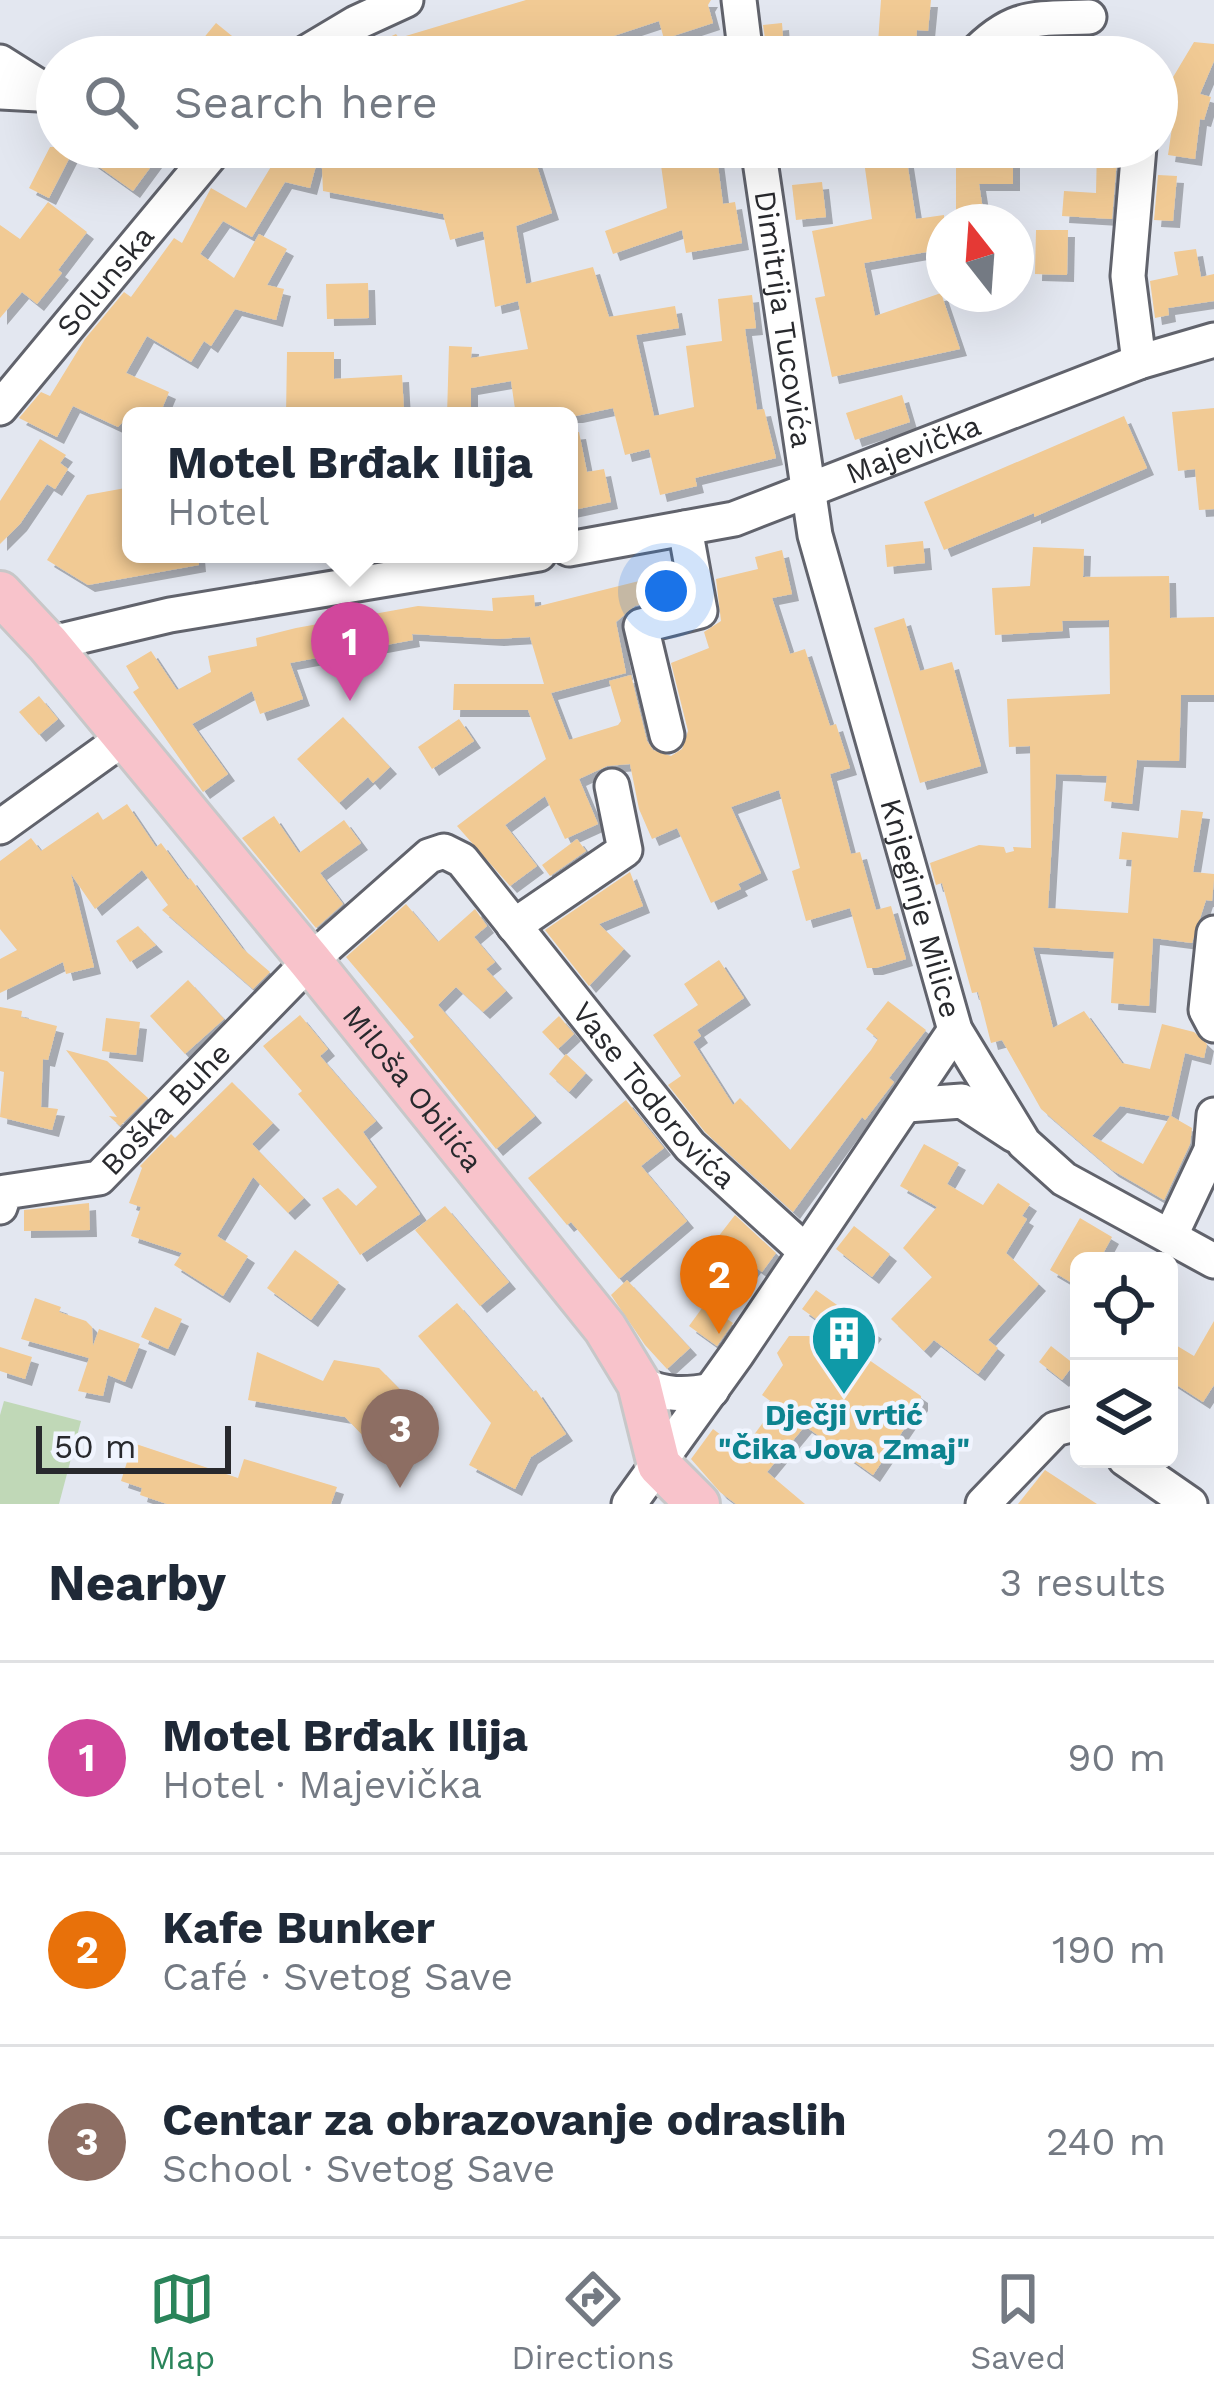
<!DOCTYPE html>
<meta charset="utf-8">
<style>
body{margin:0;font-family:"Work Sans",sans-serif;background:#f2f2f3;color:#1f2937}
.controls{position:absolute;right:36px;bottom:36px;display:grid;overflow:hidden;border-radius:18px;box-shadow:0 12px 48px #0002}
.controls button{width:108px;height:108px;display:grid;place-items:center;padding:0;border:0;border-bottom:3px solid #e0e1e3;background:#fff;color:#1f2937;font:60px sans-serif}
.compass{position:absolute;left:926px;top:204px;width:108px;height:108px;border-radius:50%;background:#fff;box-shadow:0 12px 48px #0002;rotate:343deg}
.scale{position:absolute;left:36px;bottom:30px;width:195px;box-sizing:border-box;padding-left:12px;border:6px solid #28292d;border-top:0;font-size:33px;line-height:42px;white-space:nowrap;color:#28292d;-webkit-text-stroke:9px #f0f4fe;paint-order:stroke}
.you{position:absolute;left:666px;top:591px;width:42px;height:42px;margin:-30px;border:9px solid #fff;border-radius:50%;background:#1a73e8;box-shadow:0 0 0 18px #1a73e833}
.badge{display:grid;place-items:center;width:78px;height:78px;border-radius:50%;background:#2a845a;color:#fff;font-size:39px;font-weight:700}
.pin{position:absolute;translate:-50% -99px;filter:drop-shadow(0 3px 6px #0008)}
.pin::after{content:'';position:absolute;top:63px;width:42px;height:36px;background:inherit;clip-path:polygon(0 0,100% 0,50% 100%)}
.popup{position:absolute;left:122px;top:407px;width:456px;height:156px;box-sizing:border-box;display:grid;place-content:center;border-radius:18px;background:#fff;filter:drop-shadow(0 3px 9px #0005);font-size:39px;white-space:nowrap;color:#747a83}
.popup b{font-size:45px;color:#1f2937}
.popup::after{content:'';position:absolute;left:50%;top:100%;margin-left:-24px;border:24px solid transparent;border-top-color:#fff}
.list{margin:0;padding:0;list-style:none}
h2{display:flex;justify-content:space-between;align-items:center;height:156px;margin:0;padding:0 48px;font-size:51px}
h2 small{font-size:39px;font-weight:400;color:#747a83}
.list li{display:grid;grid-template-columns:78px 1fr auto;gap:36px;align-items:center;box-sizing:border-box;height:192px;padding:0 48px;border-top:3px solid #e0e1e3}
.list b{display:block;font-size:45px;white-space:nowrap}
.list p{margin:0;font-size:39px;white-space:nowrap;color:#747a83}
.list em{font-size:39px;font-style:normal;color:#747a83}
.icon{flex:none;width:66px;height:66px;fill:none;stroke:currentColor;stroke-width:2;stroke-linecap:round;stroke-linejoin:round}
.map{position:relative;flex:none;width:1214px;height:1504px;overflow:hidden}
.search{position:absolute;background:#fff;box-shadow:0 12px 48px #0002;left:36px;right:36px;top:36px;height:132px;display:flex;align-items:center;gap:30px;box-sizing:border-box;padding:0 42px;border-radius:66px;color:#747a83;font-size:45px}
.sheet{height:732px;background:#fff}
nav{display:flex;justify-content:space-around;align-items:center;box-sizing:border-box;height:168px;border-top:3px solid #e0e1e3;background:#fff;font-size:33px;color:#747a83}
nav a{display:grid;justify-items:center;gap:6px}
nav .on{color:#2a845a}
.map>svg:first-child{display:block}
.green{fill:#c0d8b7}
.building{fill:#f1ca94;fill-rule:evenodd;filter:url(#shadow)}
.lines{fill:none;stroke-linecap:round;stroke-linejoin:round}
.minor-casing{stroke:#61636c;stroke-width:39}
.major-casing{stroke:#c7c7c8;stroke-width:48}
.minor{stroke:#fff;stroke-width:33}
.major{stroke:#f8c3cb;stroke-width:42}
.labels{text-anchor:middle;stroke-width:9;stroke-linejoin:round;paint-order:stroke}
.street-label{font-size:30px;fill:#28292d;stroke:#f0f4fe}
.culture-label{font-size:30px;font-weight:bold;fill:#0d838f;stroke:#f0f4fe}
</style>
<div class="map">
<svg width="1214" height="1504" viewBox="0 0 1214 1504">
<defs>
<filter id="shadow"><feDropShadow dx="7" dy="7" stdDeviation="0" flood-color="#0004"/></filter>
</defs>
<rect width="100%" height="100%" fill="#e3e7f0"/>
<!-- green -->
<path class="green" d="M4 1401 81 1421 59 1504H0V1415Z"/>
<!-- building -->
<g class="building">
<path d="M526 0H711L708 5 713 23 664 39 659 21 562 53 558 39 503 57H346L396 34 399 38Z"/>
<path d="M881 0H931L928 31 917 30 915 57H877Z"/>
<path d="M216 23 258 57H188Z"/>
<path d="M782 23 784 51 767 52 763 25Z"/>
<path d="M1194 42 1214 44V61L1200 94 1211 97 1204 120 1200 119 1195 159 1168 155 1175 107 1157 104Z"/>
<path d="M50 147H144L158 157 133 191 74 149 49 198 29 188Z"/>
<path d="M260 147H321L310 188 285 182 252 237 223 221 200 254 234 278 259 234 287 249 267 285 284 289 276 320 235 309 211 346 204 341 191 362 147 336 126 373 169 392 159 416H129L118 427 73 406 57 437 19 418 41 392 50 396 85 339 124 292 131 297 174 238 182 243 211 188 246 208 275 160Z"/>
<path d="M321 147H480L482 151 531 147 552 213 516 226 526 284 593 267 609 317 675 306 679 328 636 335 654 416 694 407 686 346 722 341 718 299 752 295 756 328 745 329 757 410 764 409 776 458 695 478 697 486 660 495 649 449 625 455 613 408 576 416H516L511 381 471 388V416H447L449 346 472 347 471 358 528 349 518 301 495 307 483 231 450 240 443 214 323 191Z"/>
<path d="M956 147H1013V184H979L985 222H956Z"/>
<path d="M1097 147H1118L1112 219 1062 216 1064 191 1096 193Z"/>
<path d="M716 150 723 204 735 202 742 243 686 253 682 230 613 254 605 231 667 208 660 158Z"/>
<path d="M906 155 916 219 944 215V249L864 263 875 316 941 293 960 349 832 377 815 298 825 296 812 231 872 219 864 161Z"/>
<path d="M1158 175 1177 176 1173 221 1154 220Z"/>
<path d="M822 182 826 217 796 220 792 185Z"/>
<path d="M48 202 87 232 58 270 62 273 37 304 22 292 0 318V225L20 239Z"/>
<path d="M1036 230H1068L1067 275 1035 274Z"/>
<path d="M1196 249 1201 277 1214 274V301L1168 308 1169 315 1155 318 1150 281 1178 275 1174 252Z"/>
<path d="M368 283 369 318 327 319 326 284Z"/>
<path d="M287 352H334V379L402 375 404 411 286 416Z"/>
<path d="M902 395 910 422 855 440 846 413Z"/>
<path d="M1214 408V509L1199 510 1195 469 1178 471 1172 412Z"/>
<path d="M1124 416 1147 468 1034 517V513L944 550 924 502Z"/>
<path d="M579 432 587 472 604 469 611 502 569 511V433Z"/>
<path d="M40 439 66 455 60 463 68 469 55 489 47 484 20 524 0 544V501Z"/>
<path d="M131 487V554H198L199 565 88 585 47 560 87 495Z"/>
<path d="M923 541 925 563 887 567 885 545Z"/>
<path d="M1033 547 1084 549 1083 577 1169 576 1170 618 1214 617V695H1181L1179 761 1137 760 1132 804 1104 801 1107 776 1056 774 1048 908 1128 913 1132 860 1119 859 1122 832 1178 838 1181 810 1203 812 1193 872 1214 874V879L1212 901 1206 900 1192 943 1153 938 1149 1006 1111 1003 1114 952 1033 947 1053 1028 1084 1011 1122 1063 1150 1069 1162 1024 1194 1032 1207 1044 1204 1058 1185 1053 1171 1116 1192 1128 1190 1144 1164 1200 1112 1170 1041 1109 1002 1040 991 1043 978 992 972 993 942 883 936 885 930 863 979 845 1004 847 1006 853 1014 851 1013 847 1031 848 1030 746 1009 747 1007 699 1110 694 1109 620 1062 621 1063 631 995 635 992 588 1030 586ZM1120 1106 1170 1116 1143 1164 1092 1136Z"/>
<path d="M782 550 792 594 772 598 790 654 805 649 830 726 836 724 850 768 830 774 851 854 860 852 876 910 891 906 906 959 876 968H867L850 908 806 921 792 871 800 868 779 790 731 807 761 873 738 884 741 889 711 903 677 828 652 839 639 809 630 764 607 766 579 779 598 824 565 839 545 796 505 825 537 866 510 886 457 826 546 759 528 710H453L454 684H544L530 637 497 639 412 634 413 640 290 663 303 699 260 714 252 691 192 724 228 774 203 792 133 692 139 688 126 666 151 651 177 690 211 672 208 656 257 646 256 638 296 628 418 606 493 611 492 598 534 595 535 607 663 575 668 597 635 606 616 622 626 673 551 693 569 740 618 725 621 721 609 681 631 675 647 741 653 750 671 756 682 749 688 731 671 663 709 648 704 632 721 621 716 579 758 569 755 557Z"/>
<path d="M904 618 920 671 952 662 981 766 920 783 874 628Z"/>
<path d="M39 696 58 719 39 735 19 712Z"/>
<path d="M343 717 390 767 373 783 368 777 339 803 297 759Z"/>
<path d="M459 719 474 741 432 769 418 747Z"/>
<path d="M127 804 156 847 161 843 188 880 190 878 242 948 270 972 253 989 162 910 168 905 142 870 95 909 71 874 94 967 66 974 63 962 0 993V959L17 950 0 929V861L31 838 41 851 98 812 103 820Z"/>
<path d="M274 816 299 853 344 820 361 843 320 873 343 904 316 928 242 838Z"/>
<path d="M577 839 586 851 550 876 542 865Z"/>
<path d="M630 872 643 906 599 924 624 949 589 986 545 930Z"/>
<path d="M406 904 438 942 475 909 487 926 474 937 495 962 486 969 506 991 483 1012 456 987 438 1005 535 1116 496 1149 409 1041 414 1037 346 957Z"/>
<path d="M138 926 156 945 130 962 116 941Z"/>
<path d="M719 960 744 998 697 1030 701 1036 693 1042 733 1105 740 1098 790 1150 871 1050 878 1039 866 1029 888 1001 926 1030 889 1078 894 1082 865 1120 862 1117 793 1212 705 1132 668 1085 681 1076 653 1035 698 1005 684 984Z"/>
<path d="M188 980 224 1019 185 1054 150 1016Z"/>
<path d="M0 1007 22 1011 21 1017 57 1026 48 1060 43 1059 41 1107 58 1109 52 1130 0 1117 4 1072 0 1071Z"/>
<path d="M300 1015 328 1049 320 1056 376 1121 363 1132 420 1214 360 1255 322 1198 338 1188 356 1206 377 1187 298 1094 302 1091 263 1046Z"/>
<path d="M559 1016 574 1034 558 1049 542 1032Z"/>
<path d="M106 1018 140 1022 136 1055 102 1051Z"/>
<path d="M66 1050 107 1061 148 1098 120 1126 109 1116 117 1117Z"/>
<path d="M566 1054 586 1073 569 1092 549 1074Z"/>
<path d="M232 1082 273 1123 252 1144 304 1198 288 1213 253 1177 217 1236 248 1256 223 1296 174 1265 182 1253 131 1236 141 1207 129 1203 142 1168 140 1166 171 1134 175 1138Z"/>
<path d="M626 1100 664 1148 641 1166 687 1221 619 1279 571 1222 567 1225 528 1178Z"/>
<path d="M924 1144 959 1163 947 1184 983 1205 998 1183 1030 1204 1022 1216 1027 1219 1006 1253 1039 1284 988 1340 998 1348 978 1374 934 1340 924 1351 891 1319 932 1277 903 1248 937 1207 900 1186Z"/>
<path d="M89 1203 90 1230 24 1231V1210Z"/>
<path d="M445 1206 509 1282 480 1306 415 1230Z"/>
<path d="M735 1215 776 1253 762 1272 754 1266 729 1300 703 1281 728 1246 718 1237Z"/>
<path d="M1080 1218 1112 1237 1099 1261H1079V1287L1050 1270Z"/>
<path d="M854 1226 890 1254 872 1277 836 1249Z"/>
<path d="M295 1250 339 1282 311 1320 267 1288Z"/>
<path d="M627 1280 690 1348 667 1369 645 1345 611 1295Z"/>
<path d="M816 1290 875 1332 859 1353 921 1396V1404L873 1475 805 1426 767 1472 805 1504H736L720 1492 691 1459 713 1429 742 1451 776 1405 762 1395 783 1365 777 1353 789 1336H840L802 1309Z"/>
<path d="M35 1298 61 1307 59 1312 86 1321 92 1327 93 1346 99 1329 140 1344 125 1382 108 1375 103 1396 78 1391 89 1358 21 1339Z"/>
<path d="M457 1303 533 1392 536 1390 566 1434 531 1457 515 1489 469 1465 491 1423 418 1336Z"/>
<path d="M705 1304 733 1323 717 1346 689 1326Z"/>
<path d="M155 1307 182 1319 168 1349 141 1337Z"/>
<path d="M1214 1321V1385L1203 1402 1169 1380V1341L1194 1356Z"/>
<path d="M1051 1346 1074 1364 1062 1380 1039 1362Z"/>
<path d="M0 1347 32 1357 25 1379 0 1371Z"/>
<path d="M257 1352 323 1381 334 1360 379 1368 432 1422 389 1463 345 1417 248 1400Z"/>
<path d="M133 1443 238 1478 244 1459 337 1487 331 1504H167L140 1495 142 1488 121 1481Z"/>
<path d="M1045 1470 1097 1504H1018Z"/>
</g>
<g class="lines">
<defs>
<g id="minor">
<path d="M739 0 746 57"/>
<path d="M299 57 356 23 406 0"/>
<path d="M972 57C1013 14 1033 19 1089 17"/>
<path d="M0 62 46 91"/>
<path d="M0 92 57 95"/>
<path id="s1" d="M758 147 815 535 955 1030 1024 1143 1064 1179 1214 1261"/>
<path d="M1139 147 1128 276 1139 362"/>
<path id="s2" d="M0 408 217 147"/>
<path id="s3" d="M569 549 734 519 1139 362 1214 340"/>
<path d="M48 644 170 615 539 554"/>
<path d="M667 735 641 626 700 611 685 528"/>
<path d="M0 827 124 738"/>
<path d="M514 926 625 850 612 786"/>
<path d="M1214 933 1206 1010 1214 1025"/>
<path d="M907 1105 962 1101 1014 1135"/>
<path id="s4" d="M0 1207 5 1192 99 1178 310 961 429 856 444 851 462 860 690 1146 805 1251"/>
<path d="M1170 1237 1211 1150 1214 1115"/>
<path d="M639 1384C666 1395 683 1396 712 1390"/>
<path d="M1125 1459 1190 1504"/>
<path d="M629 1504 737 1354 955 1030"/>
<path d="M983 1504 1055 1429 1074 1424 1079 1428"/>
</g>
<g id="major">
<path id="s5" d="M0 593 48 644 310 961 605 1328 639 1384 659 1465 698 1504"/>
</g>
</defs>
<!-- minor casing -->
<use href="#minor" class="minor-casing"/>
<!-- major casing -->
<use href="#major" class="major-casing"/>
<!-- minor -->
<use href="#minor" class="minor"/>
<!-- major -->
<use href="#major" class="major"/>
</g>
<!-- icons -->
<defs>
<symbol id="building-pin" viewBox="-11 -11 22 30"><path d="M0 17L-7.5 6A9.5 9.5 0 1 1 7.5 6Z" fill="#0f9aa8" stroke="#f0f4fe"/><path d="M-4-6H4V6H1V3H-1V6H-4ZM-2.5-4.3h1.7v1.8h-1.7ZM.8-4.3h1.7v1.8H.8ZM-2.5-1h1.7V.8h-1.7ZM.8-1h1.7V.8H.8Z" fill="#fff"/></symbol>
</defs>
<g fill-rule="evenodd">
<use href="#building-pin" x="806" y="1300" width="76" height="104"/>
</g>
<g class="labels">
<!-- street labels -->
<g class="street-label">
<text dy="10" stroke="none"><textPath href="#s2" startOffset="165">Solunska</textPath></text>
<text dy="10" stroke="none"><textPath href="#s1" startOffset="174">Dimitrija Tucovića</textPath></text>
<text dy="10" stroke="none"><textPath href="#s3" startOffset="360">Majevička</textPath></text>
<text dy="10" stroke="none"><textPath href="#s1" startOffset="780">Knjeginje Milice</textPath></text>
<text dy="10" stroke="none"><textPath href="#s5" startOffset="645">Miloša Obilića</textPath></text>
<text dy="10" stroke="none"><textPath href="#s4" startOffset="912">Vase Todorovića</textPath></text>
<text dy="10" stroke="none"><textPath href="#s4" startOffset="207">Boška Buhe</textPath></text>
</g>
<!-- culture labels -->
<g class="culture-label">
<text x="844" y="1425">Dječji vrtić<tspan x="844" dy="34">"Čika Jova Zmaj"</tspan></text>
</g>
</g>
</svg>
<div class="controls">
<button><svg class="icon" aria-label="locate" viewBox="0 0 24 24"><circle cx="12" cy="12" r="6"/><path d="M12 2v4M12 18v4M2 12h4M18 12h4"/></svg></button>
<button><svg class="icon" aria-label="layers" viewBox="0 0 24 24"><path d="M12 4l9 5-9 5-9-5zM3 14l9 5 9-5"/></svg></button>
</div>
<svg class="compass" viewBox="-18 -18 36 36"><path d="M0-13l5 13h-10z" fill="#e53935"/><path d="M0 13l5-13h-10z" fill="#747a83"/></svg>
<div class="scale">50 m</div>
<div class="you"></div>
<div class="pin badge" style="left:350px;top:701px;background:#d1479c">1</div>
<div class="popup"><b>Motel Brđak Ilija</b>Hotel</div>
<div class="pin badge" style="left:719px;top:1334px;background:#e8710a">2</div>
<div class="pin badge" style="left:400px;top:1488px;background:#8d6e63">3</div>
<div class="search"><svg class="icon" aria-label="search" viewBox="0 0 24 24"><circle cx="10" cy="10" r="6"/><path d="M15 15l6 6"/></svg>Search here</div>
</div>
<section class="sheet">
<h2>Nearby<small>3 results</small></h2>
<ul class="list">
<li><span class="badge" style="background:#d1479c">1</span><div><b>Motel Brđak Ilija</b><p>Hotel · Majevička</p></div><em>90 m</em></li>
<li><span class="badge" style="background:#e8710a">2</span><div><b>Kafe Bunker</b><p>Café · Svetog Save</p></div><em>190 m</em></li>
<li><span class="badge" style="background:#8d6e63">3</span><div><b>Centar za obrazovanje odraslih</b><p>School · Svetog Save</p></div><em>240 m</em></li>
</ul>
</section>
<nav>
<a class="on"><svg class="icon" aria-label="map" viewBox="0 0 24 24"><path d="M3 6l6-2 6 2 6-2v14l-6 2-6-2-6 2zM9 4v14M15 6v14"/></svg>Map</a>
<a><svg class="icon" aria-label="directions" viewBox="0 0 24 24"><path d="M12 3l9 9-9 9-9-9zM9 14v-3h6M13 9l2 2-2 2"/></svg>Directions</a>
<a><svg class="icon" aria-label="saved" viewBox="0 0 24 24"><path d="M7 4h10v16l-5-4-5 4z"/></svg>Saved</a>
</nav>
